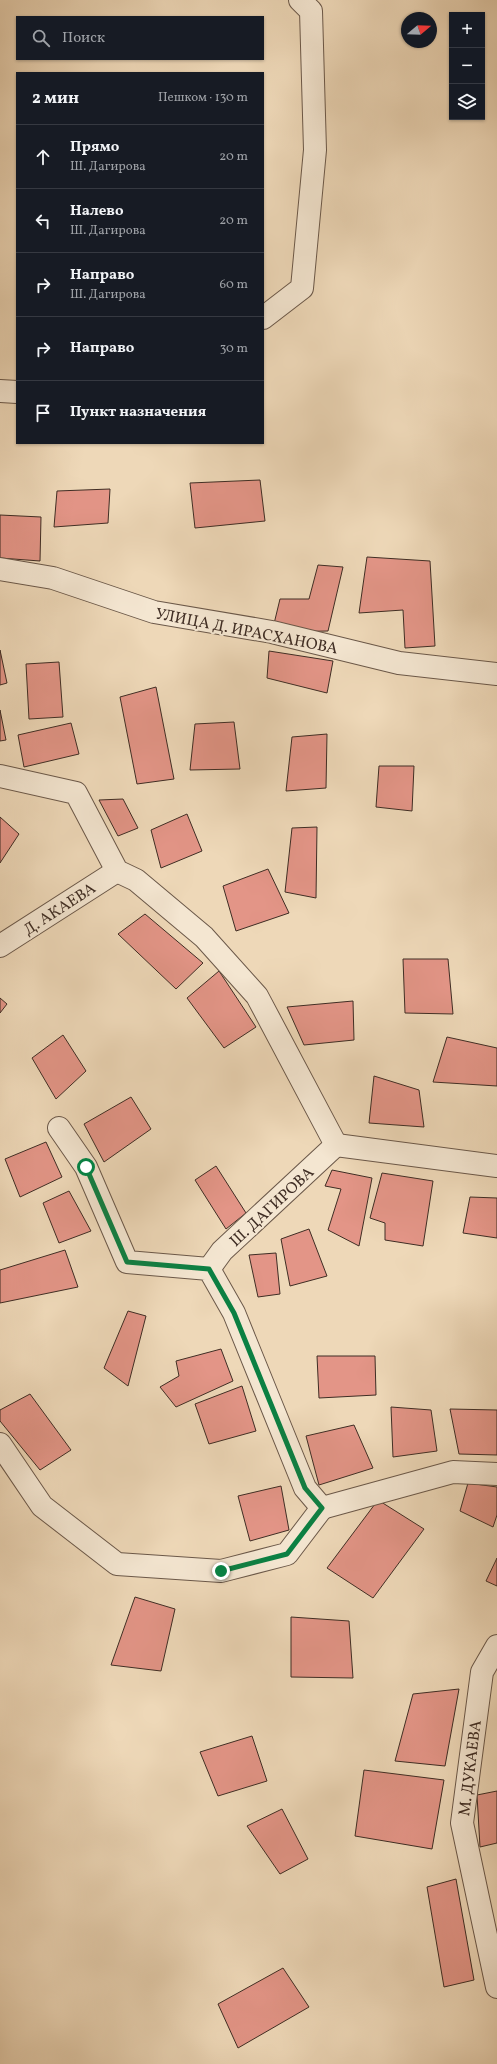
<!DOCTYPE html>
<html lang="ru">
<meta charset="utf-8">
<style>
body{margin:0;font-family:Vollkorn,serif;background:#242831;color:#f1f3f6}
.controls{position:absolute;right:12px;top:12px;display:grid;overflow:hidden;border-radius:0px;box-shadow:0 1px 3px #0004}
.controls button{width:36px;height:36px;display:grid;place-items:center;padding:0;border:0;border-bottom:1px solid #363941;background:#171b24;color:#f1f3f6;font:20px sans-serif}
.compass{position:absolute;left:401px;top:12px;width:36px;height:36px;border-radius:50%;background:#171b24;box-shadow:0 1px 3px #0004;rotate:71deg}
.stop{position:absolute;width:12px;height:12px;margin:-9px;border:3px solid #0b8043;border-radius:50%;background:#fff}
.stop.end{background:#0b8043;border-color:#fff;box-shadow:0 1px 4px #0008}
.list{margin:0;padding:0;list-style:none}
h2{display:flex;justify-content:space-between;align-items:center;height:52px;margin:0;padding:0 16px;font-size:17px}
h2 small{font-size:13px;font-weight:400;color:#9ea1a6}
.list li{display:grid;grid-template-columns:26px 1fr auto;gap:12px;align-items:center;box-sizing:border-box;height:64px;padding:0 16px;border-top:1px solid #363941}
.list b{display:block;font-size:15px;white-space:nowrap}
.list p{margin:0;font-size:13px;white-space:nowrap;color:#9ea1a6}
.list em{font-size:13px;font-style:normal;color:#9ea1a6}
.icon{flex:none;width:22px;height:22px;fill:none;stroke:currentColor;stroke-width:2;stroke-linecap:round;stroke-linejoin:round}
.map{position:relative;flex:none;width:497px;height:2064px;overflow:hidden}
.search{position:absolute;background:#171b24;box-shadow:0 1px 3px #0004;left:16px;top:16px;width:248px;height:44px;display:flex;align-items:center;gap:10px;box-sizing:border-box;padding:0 14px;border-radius:0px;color:#9ea1a6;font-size:15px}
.panel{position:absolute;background:#171b24;box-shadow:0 1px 3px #0004;left:16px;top:72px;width:248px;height:372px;border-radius:0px}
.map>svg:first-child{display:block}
.building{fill:#e39587;stroke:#3f2d24}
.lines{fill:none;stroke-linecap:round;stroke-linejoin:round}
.minor-casing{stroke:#6b5849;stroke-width:24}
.minor{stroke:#f4e6d1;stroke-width:22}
.route{stroke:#0b8043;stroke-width:5}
.labels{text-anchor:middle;stroke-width:4;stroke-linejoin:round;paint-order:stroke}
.street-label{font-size:16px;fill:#3f2d24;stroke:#f4e6d1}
</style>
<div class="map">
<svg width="497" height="2064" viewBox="0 0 497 2064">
<rect width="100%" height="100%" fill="#eed8b8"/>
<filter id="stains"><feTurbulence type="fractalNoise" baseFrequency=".005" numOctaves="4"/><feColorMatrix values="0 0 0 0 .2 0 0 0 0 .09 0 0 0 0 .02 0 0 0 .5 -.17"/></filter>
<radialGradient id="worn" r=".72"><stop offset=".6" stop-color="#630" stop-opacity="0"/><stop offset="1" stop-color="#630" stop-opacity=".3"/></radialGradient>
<!-- building -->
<g class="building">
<path d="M260 480 265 521 195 528 190 483Z"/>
<path d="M110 489 108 523 54 527 57 491Z"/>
<path d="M0 515 41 517 40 561 0 558Z"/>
<path d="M367 557 430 561 435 646 405 648 403 610 359 613Z"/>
<path d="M318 565 343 567 328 631 272 632 280 599H309Z"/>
<path d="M0 650 7 683 0 685Z"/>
<path d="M269 651 333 661 327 693 267 678Z"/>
<path d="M59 662 63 717 29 719 26 664Z"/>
<path d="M156 687 174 779 137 784 120 697Z"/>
<path d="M0 710 6 740 0 741Z"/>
<path d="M234 722 240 769 190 770 195 724Z"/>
<path d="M71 723 79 754 24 767 18 735Z"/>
<path d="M327 734 326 788 286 791 292 737Z"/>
<path d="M379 766H414L412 811 376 807Z"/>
<path d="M123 799 138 828 118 836 99 800Z"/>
<path d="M187 814 202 851 161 868 151 830Z"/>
<path d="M0 817 19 834 0 863Z"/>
<path d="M317 827 316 898 285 892 292 828Z"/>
<path d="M268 869 289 913 236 931 223 886Z"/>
<path d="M145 914 203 963 176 989 118 934Z"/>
<path d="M403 959H448L453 1014 405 1013Z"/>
<path d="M219 971 256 1027 224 1048 187 998Z"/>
<path d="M0 998 7 1004 0 1013Z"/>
<path d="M353 1001 354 1040 304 1045 287 1007Z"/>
<path d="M63 1035 86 1071 56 1099 32 1058Z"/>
<path d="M447 1037 497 1048V1086L433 1082Z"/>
<path d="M374 1076 419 1090 424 1127 369 1123Z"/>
<path d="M131 1097 151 1129 104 1162 84 1124Z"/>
<path d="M46 1142 62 1177 20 1197 5 1159Z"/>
<path d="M216 1166 246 1213 226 1229 195 1180Z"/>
<path d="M332 1170 372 1178 359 1246 328 1230 341 1189 325 1186Z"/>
<path d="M382 1173 433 1181 423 1246 385 1240V1223L370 1218Z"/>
<path d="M69 1191 91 1231 59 1243 43 1203Z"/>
<path d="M470 1197 497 1198V1238L463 1233Z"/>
<path d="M309 1229 327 1276 290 1286 281 1239Z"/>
<path d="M65 1250 78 1287 0 1303V1270Z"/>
<path d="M276 1253 280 1294 258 1297 249 1255Z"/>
<path d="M128 1311 146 1316 128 1386 104 1368Z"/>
<path d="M221 1349 233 1381 176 1407 160 1387 179 1376 176 1361Z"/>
<path d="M317 1356H375L376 1395 319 1398Z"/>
<path d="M242 1386 256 1431 209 1444 195 1404Z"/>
<path d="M30 1394 71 1450 40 1470 0 1421V1410Z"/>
<path d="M391 1407 431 1410 437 1451 393 1457Z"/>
<path d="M450 1409 497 1410V1455L459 1454Z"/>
<path d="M354 1425 373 1468 319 1485 306 1436Z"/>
<path d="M468 1483 497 1487V1515L493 1527 460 1511Z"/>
<path d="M281 1486 289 1530 250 1541 238 1496Z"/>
<path d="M378 1500 424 1529 373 1598 327 1568Z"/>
<path d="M497 1558V1586L486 1581Z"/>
<path d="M135 1597 175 1609 161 1671 111 1665Z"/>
<path d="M291 1617 349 1621 353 1678 291 1677Z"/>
<path d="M459 1689 445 1766 395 1761 413 1694Z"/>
<path d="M252 1736 267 1781 218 1796 200 1752Z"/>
<path d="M364 1770 444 1780 432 1849 355 1836Z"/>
<path d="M497 1791V1843L480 1847 477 1795Z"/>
<path d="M282 1809 308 1859 280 1874 247 1826Z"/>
<path d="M456 1879 474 1980 444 1987 427 1887Z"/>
<path d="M283 1968 309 2007 238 2048 218 2004Z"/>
</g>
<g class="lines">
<defs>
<g id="minor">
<path d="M263 318 302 288 315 150 311 11 300 0"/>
<path d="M0 391 17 392"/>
<path d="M0 569 53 578 154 612 272 632 399 663 497 674"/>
<path d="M0 776 76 793 117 871 136 880 204 937 257 996 336 1145"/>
<path d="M0 946 117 871"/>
<path d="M59 1128 86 1167 127 1262 209 1269 234 1313 305 1488 322 1508"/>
<path d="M336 1145 497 1166"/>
<path d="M209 1269 222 1251 336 1145"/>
<path d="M0 1444 42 1506 117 1564 221 1571 287 1554 322 1508"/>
<path d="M322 1508 453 1472 497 1474"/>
<path d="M497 1646 482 1672 462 1823 497 1987"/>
</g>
</defs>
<!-- minor casing -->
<use href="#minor" class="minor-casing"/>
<!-- minor -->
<use href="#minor" class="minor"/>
</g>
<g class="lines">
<!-- route -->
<path class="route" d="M86 1167 127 1262 209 1269 234 1313 305 1488 322 1508 287 1554 221 1571"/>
</g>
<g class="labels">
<!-- street labels -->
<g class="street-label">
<text transform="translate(247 630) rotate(11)" y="6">УЛИЦА Д. ИРАСХАНОВА</text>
<text transform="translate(59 908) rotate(-33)" y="6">Д. АКАЕВА</text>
<text transform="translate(271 1206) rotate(-43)" y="6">Ш. ДАГИРОВА</text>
<text transform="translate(469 1768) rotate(-83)" y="6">М. ДУКАЕВА</text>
</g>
</g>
<rect width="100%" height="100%" filter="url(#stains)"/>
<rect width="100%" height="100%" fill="url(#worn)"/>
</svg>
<div class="controls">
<button>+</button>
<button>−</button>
<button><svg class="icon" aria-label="layers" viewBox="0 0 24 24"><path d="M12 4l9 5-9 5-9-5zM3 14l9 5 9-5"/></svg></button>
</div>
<svg class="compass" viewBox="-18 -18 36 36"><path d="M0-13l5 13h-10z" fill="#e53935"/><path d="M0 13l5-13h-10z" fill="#9ea1a6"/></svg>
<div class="stop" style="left:86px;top:1167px"></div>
<div class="stop end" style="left:221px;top:1571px"></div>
<div class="search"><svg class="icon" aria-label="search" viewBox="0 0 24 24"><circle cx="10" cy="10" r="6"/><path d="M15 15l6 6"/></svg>Поиск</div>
<section class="panel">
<h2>2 мин<small>Пешком · 130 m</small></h2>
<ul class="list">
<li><svg class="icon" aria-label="ahead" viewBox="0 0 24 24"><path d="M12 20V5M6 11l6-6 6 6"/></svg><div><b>Прямо</b><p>Ш. Дагирова</p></div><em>20 m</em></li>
<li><svg class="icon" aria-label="left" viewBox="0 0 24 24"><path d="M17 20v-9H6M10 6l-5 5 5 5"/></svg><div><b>Налево</b><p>Ш. Дагирова</p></div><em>20 m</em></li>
<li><svg class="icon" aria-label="right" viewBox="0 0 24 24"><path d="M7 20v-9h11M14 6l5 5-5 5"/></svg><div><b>Направо</b><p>Ш. Дагирова</p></div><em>60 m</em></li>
<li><svg class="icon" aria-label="right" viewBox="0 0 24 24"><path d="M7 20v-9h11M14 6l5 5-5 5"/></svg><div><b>Направо</b></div><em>30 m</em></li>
<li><svg class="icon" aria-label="arrive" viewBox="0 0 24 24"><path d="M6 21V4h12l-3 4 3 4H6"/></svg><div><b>Пункт назначения</b></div></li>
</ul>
</section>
</div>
